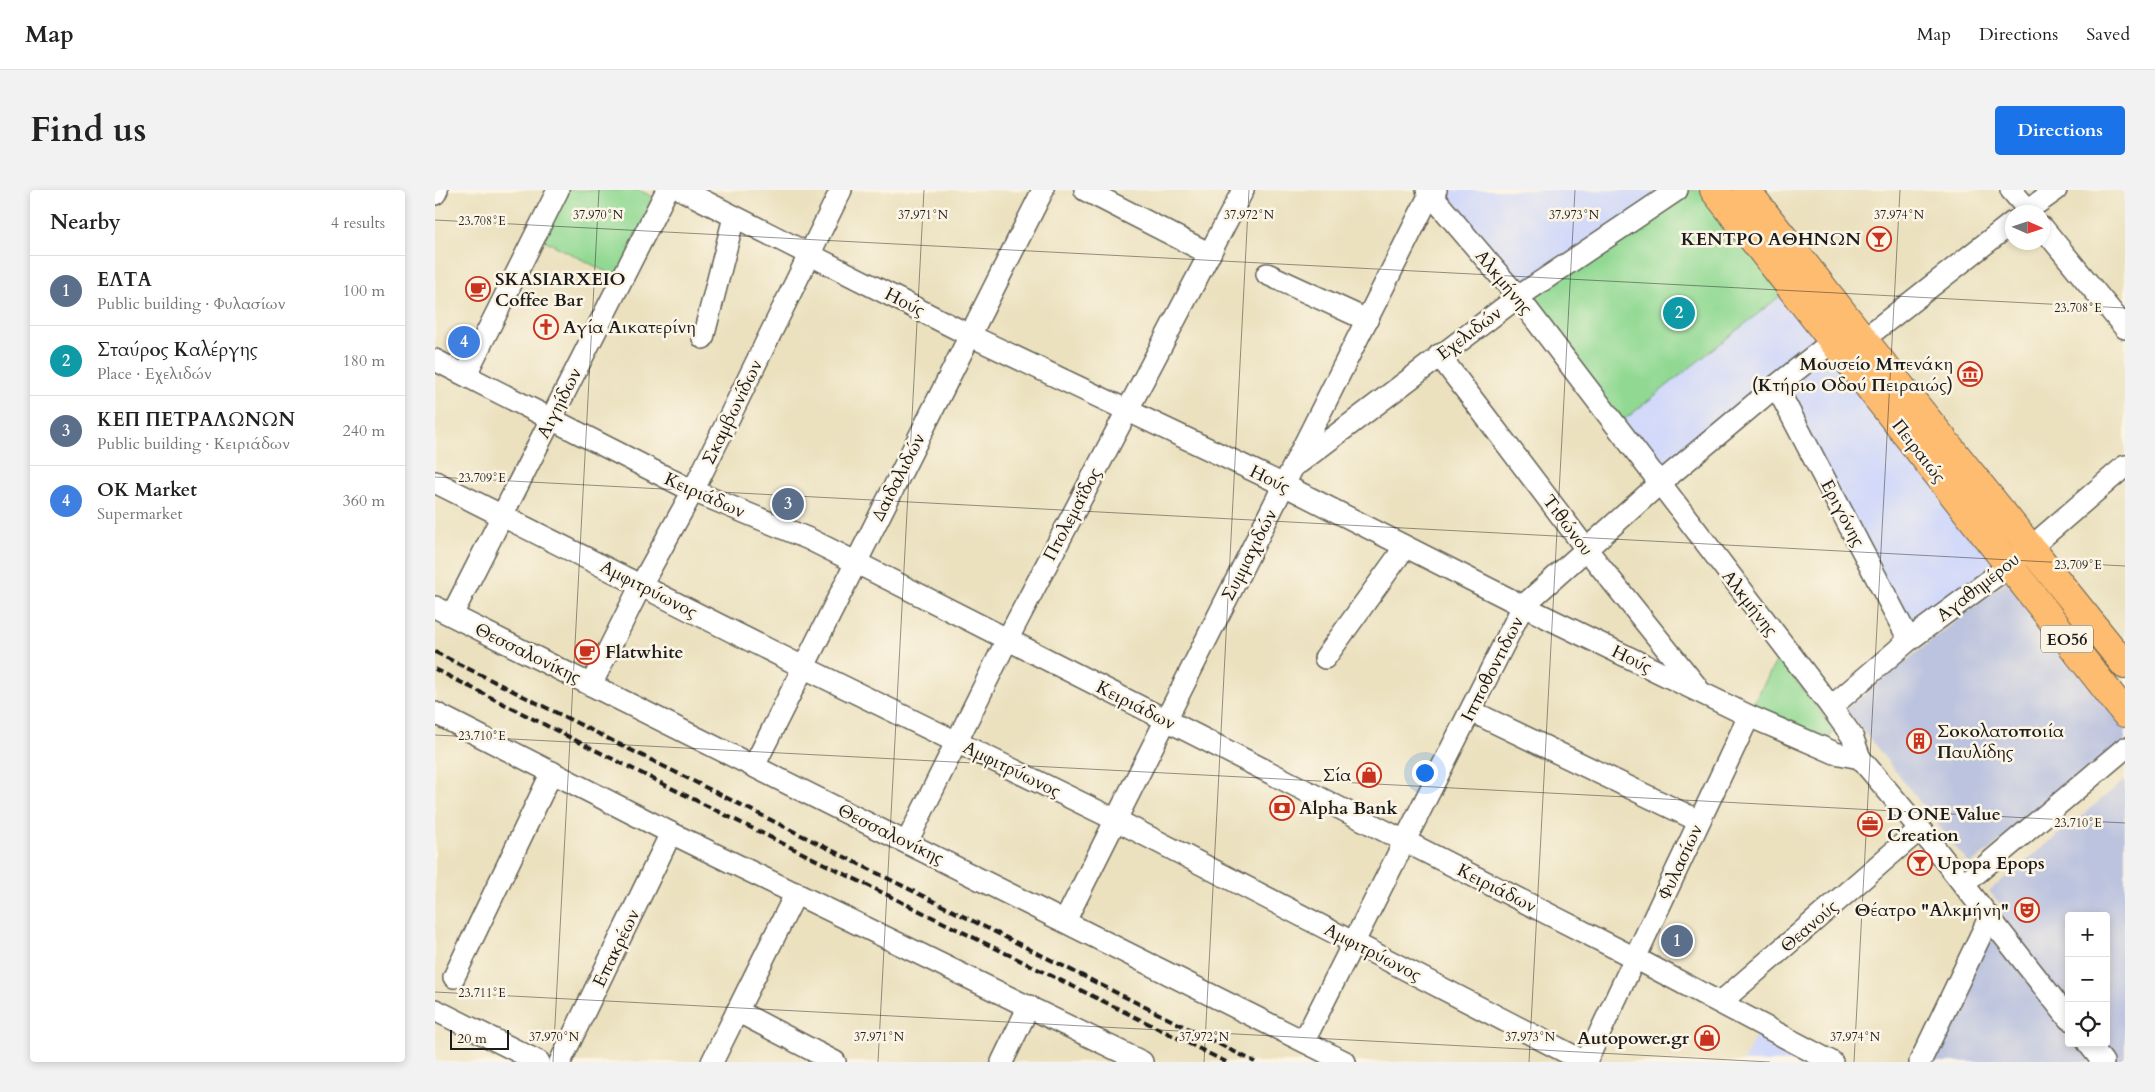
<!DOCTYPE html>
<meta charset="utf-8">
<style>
body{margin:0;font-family:Cardo,serif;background:#f2f2f2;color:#222}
.controls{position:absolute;right:15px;bottom:15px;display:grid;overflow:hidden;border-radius:5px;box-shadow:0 2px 8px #0003}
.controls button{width:45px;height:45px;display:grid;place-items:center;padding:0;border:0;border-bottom:1px solid #e0e0e0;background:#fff;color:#222;font:25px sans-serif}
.compass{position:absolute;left:1570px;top:15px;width:45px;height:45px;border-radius:50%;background:#fff;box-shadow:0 2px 8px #0003;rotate:93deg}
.scale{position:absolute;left:15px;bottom:12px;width:59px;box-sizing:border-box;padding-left:5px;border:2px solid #1c1c1c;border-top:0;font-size:14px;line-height:18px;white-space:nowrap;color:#1c1c1c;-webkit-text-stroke:4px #fcf5e5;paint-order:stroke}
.you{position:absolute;left:989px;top:582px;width:18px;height:18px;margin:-12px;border:4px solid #fff;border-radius:50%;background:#1a73e8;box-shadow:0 0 0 8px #1a73e833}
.badge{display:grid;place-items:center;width:32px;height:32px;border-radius:50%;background:#1a73e8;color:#fff;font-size:16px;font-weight:700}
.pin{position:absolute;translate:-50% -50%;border:2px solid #fff;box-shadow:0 1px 5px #0006}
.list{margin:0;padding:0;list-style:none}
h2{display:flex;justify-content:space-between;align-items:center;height:65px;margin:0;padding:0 20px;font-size:21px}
h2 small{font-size:16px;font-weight:400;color:#767676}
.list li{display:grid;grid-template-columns:32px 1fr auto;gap:15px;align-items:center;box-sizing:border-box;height:70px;padding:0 20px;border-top:1px solid #e0e0e0}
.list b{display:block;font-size:19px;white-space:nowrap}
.list p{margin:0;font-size:16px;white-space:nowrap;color:#767676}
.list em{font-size:16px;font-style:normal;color:#767676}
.icon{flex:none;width:28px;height:28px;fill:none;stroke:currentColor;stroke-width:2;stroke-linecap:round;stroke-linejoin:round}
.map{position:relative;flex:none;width:1690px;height:872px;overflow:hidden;border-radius:5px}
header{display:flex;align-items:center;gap:30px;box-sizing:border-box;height:70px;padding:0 25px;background:#fff;border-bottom:1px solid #e0e0e0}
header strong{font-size:24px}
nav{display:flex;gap:28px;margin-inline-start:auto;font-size:18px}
.intro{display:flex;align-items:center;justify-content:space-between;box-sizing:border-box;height:120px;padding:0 30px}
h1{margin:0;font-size:35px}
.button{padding:12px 22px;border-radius:5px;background:#1a73e8;color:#fff;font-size:18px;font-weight:700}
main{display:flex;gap:30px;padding:0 30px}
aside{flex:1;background:#fff;border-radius:5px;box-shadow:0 2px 8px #0003}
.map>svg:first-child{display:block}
.built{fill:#d2d9f9}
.industrial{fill:#bcc3de;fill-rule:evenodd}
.green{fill:#91d993;stroke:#567a58}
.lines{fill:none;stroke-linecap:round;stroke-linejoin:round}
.minor-casing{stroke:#646155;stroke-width:24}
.major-casing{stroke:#646155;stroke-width:30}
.minor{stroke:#fff;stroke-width:21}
.major{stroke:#fdbc70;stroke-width:28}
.rail{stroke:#1c1c1c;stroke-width:4;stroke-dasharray:8 4;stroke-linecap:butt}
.ticks{fill:none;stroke:#1c1c1c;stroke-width:1;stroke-opacity:0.45}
.labels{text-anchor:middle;stroke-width:5;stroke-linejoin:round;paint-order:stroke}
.shield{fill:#fcf5e5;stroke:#5f5d58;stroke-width:1}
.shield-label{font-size:16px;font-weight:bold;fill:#1c1c1c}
.poi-label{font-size:18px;font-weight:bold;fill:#1c1c1c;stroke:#fcf5e5;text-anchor:start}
.street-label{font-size:18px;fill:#1c1c1c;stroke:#fcf5e5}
.ticks-label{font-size:12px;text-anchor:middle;fill:#1c1c1c;stroke:#fcf5e5;stroke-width:5;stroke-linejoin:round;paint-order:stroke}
</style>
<header>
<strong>Map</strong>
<nav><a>Map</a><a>Directions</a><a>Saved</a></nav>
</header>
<div class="intro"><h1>Find us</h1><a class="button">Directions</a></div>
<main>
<aside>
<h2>Nearby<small>4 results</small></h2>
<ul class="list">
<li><span class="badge" style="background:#5c6f8a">1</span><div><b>ΕΛΤΑ</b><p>Public building · Φυλασίων</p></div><em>100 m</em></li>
<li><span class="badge" style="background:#0f9aa8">2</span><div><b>Σταύρος Καλέργης</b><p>Place · Εχελιδών</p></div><em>180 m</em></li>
<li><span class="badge" style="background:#5c6f8a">3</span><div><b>ΚΕΠ ΠΕΤΡΑΛΩΝΩΝ</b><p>Public building · Κειριάδων</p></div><em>240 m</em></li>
<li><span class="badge" style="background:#3f7fe0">4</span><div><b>OK Market</b><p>Supermarket</p></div><em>360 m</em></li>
</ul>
</aside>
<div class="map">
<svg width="1690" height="872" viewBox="0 0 1690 872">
<rect width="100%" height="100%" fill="#fcf5e5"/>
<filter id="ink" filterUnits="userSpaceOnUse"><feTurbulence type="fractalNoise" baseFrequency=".02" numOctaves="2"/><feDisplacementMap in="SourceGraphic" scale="10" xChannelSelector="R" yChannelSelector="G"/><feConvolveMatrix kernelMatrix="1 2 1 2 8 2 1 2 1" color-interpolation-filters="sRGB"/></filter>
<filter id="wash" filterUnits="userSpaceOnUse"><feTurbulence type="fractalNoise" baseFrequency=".0096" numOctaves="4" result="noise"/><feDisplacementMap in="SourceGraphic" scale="20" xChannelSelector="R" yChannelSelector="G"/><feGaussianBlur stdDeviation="1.12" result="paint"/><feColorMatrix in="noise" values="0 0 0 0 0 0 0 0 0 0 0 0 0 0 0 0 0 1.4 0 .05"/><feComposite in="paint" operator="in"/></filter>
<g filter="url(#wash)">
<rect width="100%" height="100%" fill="#ebe1bf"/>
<!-- built -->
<g class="built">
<path d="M1003 0H1231L1079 103Z"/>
<path d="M1349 103 1390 153 1221 292 1180 237Z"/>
<path d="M1396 161 1563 370 1473 440 1345 200Z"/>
<path d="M1321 845 1375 872H1308Z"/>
</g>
<!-- industrial -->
<g class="industrial">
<path d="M1574 389 1690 534V551L1535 675 1411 519Z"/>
<path d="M1690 590V872H1486L1568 717 1554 701ZM1634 726H1671V853H1634Z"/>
</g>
<!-- green -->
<g class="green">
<path d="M131 0H204L224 10 185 89 107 49Z"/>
<path d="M1255 0H1268L1349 103 1180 237 1087 112Z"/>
<path d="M1343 468 1398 538 1394 549 1318 514Z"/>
</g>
</g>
<g filter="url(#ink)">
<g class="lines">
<defs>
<g id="minor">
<path d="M247 0 534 145 849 295 1088 416 1314 526 1400 563 1425 568"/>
<path d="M650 0 775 64"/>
<path d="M992 0 1083 107 1396 517 1417 546 1425 568 1485 639 1634 829"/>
<path d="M1576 0 1595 22"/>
<path d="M0 4 2 0"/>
<path d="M1590 22 1621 0"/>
<path d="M1608 38 1690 138"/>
<path d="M832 84 932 130"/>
<path d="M268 148 299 27"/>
<path d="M1429 149 1578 32"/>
<path d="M1004 165 1152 360 1262 497"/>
<path d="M0 170 258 301 374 349 420 372 1200 768 1397 872"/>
<path d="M31 184 123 0"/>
<path d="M1341 196 1474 450"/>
<path d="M864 273 1083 107 1242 0"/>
<path d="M0 292 368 477 681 630 1150 872"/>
<path d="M0 417 910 872"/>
<path d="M17 425 232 0"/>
<path d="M890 468 970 357"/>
<path d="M156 495 206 395 258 301 406 0"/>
<path d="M1396 517 1474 450 1574 376 1690 276"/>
<path d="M1036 521 1264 631"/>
<path d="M0 523 236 643 707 872"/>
<path d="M319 576 608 0"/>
<path d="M472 652 572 450 808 0"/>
<path d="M1529 694 1690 558"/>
<path d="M630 731 995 4 1001 0"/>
<path d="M19 787 117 582"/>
<path d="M1286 812 1485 639"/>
<path d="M0 820 104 872"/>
<path d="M302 821 400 872"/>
<path d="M869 851 1088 416 1224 294 1341 196 1398 151"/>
<path d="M1653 853 1668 872"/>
<path d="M125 872 236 643"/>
<path d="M277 872 361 703"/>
<path d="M567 872 594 816"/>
<path d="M1151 872 1314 526"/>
<path d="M1485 872 1554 728"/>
</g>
<g id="major">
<path d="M1279 0 1690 523"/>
<path d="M1311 0 1463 193 1690 475"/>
</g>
</defs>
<!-- minor casing -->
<use href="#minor" class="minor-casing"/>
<!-- major casing -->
<use href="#major" class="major-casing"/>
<!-- minor -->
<use href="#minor" class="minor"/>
<!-- major -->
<use href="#major" class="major"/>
<!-- rail -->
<g class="rail">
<path d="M0 462 820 872"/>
<path d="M0 479C262 613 527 741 791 872"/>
</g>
</g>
</g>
<!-- ticks -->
<path class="ticks" d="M0 30 1690 118M0 287 1690 376M0 545 1690 633M0 802 1335 872M118 872 164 0M443 872 489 0M769 872 814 0M1094 872 1140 0M1419 872 1465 0"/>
<!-- icons -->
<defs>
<symbol id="bar-ring" viewBox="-11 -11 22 22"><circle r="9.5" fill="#fcf5e5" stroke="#c8321e" stroke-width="1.5"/><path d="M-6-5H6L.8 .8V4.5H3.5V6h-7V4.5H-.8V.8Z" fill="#c8321e"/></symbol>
<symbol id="cafe-ring" viewBox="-11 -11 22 22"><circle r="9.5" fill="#fcf5e5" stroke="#c8321e" stroke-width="1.5"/><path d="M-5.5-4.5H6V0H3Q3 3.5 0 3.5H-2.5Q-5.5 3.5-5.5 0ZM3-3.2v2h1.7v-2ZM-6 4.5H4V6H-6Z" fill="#c8321e"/></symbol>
<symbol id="church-ring" viewBox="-11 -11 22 22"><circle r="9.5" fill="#fcf5e5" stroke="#c8321e" stroke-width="1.5"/><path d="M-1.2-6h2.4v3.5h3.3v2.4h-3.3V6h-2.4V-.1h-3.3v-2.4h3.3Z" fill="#c8321e"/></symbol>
<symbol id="museum-ring" viewBox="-11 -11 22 22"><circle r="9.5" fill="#fcf5e5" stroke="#c8321e" stroke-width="1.5"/><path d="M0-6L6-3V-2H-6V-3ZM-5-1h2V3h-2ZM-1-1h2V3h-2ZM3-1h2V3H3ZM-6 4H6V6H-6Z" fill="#c8321e"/></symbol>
<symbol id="building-ring" viewBox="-11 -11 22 22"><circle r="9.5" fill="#fcf5e5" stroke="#c8321e" stroke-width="1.5"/><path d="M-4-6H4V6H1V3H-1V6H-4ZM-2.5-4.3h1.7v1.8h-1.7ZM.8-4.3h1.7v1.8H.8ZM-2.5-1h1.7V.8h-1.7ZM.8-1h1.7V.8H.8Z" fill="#c8321e"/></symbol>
<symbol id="shop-ring" viewBox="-11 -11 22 22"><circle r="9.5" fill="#fcf5e5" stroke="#c8321e" stroke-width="1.5"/><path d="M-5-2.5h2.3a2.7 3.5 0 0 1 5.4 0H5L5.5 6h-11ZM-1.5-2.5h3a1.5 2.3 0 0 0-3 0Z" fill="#c8321e"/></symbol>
<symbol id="bank-ring" viewBox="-11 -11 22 22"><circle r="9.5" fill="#fcf5e5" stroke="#c8321e" stroke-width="1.5"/><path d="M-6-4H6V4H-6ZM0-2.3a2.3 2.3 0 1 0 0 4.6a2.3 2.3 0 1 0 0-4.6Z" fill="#c8321e"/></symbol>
<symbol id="office-ring" viewBox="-11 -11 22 22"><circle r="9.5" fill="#fcf5e5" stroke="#c8321e" stroke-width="1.5"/><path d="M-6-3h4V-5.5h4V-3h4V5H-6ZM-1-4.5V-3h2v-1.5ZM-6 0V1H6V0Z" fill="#c8321e"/></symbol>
<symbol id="theatre-ring" viewBox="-11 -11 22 22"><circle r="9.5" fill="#fcf5e5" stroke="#c8321e" stroke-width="1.5"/><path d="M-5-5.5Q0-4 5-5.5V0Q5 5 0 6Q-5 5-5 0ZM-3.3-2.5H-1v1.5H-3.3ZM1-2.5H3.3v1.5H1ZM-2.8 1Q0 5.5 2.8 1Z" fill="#c8321e"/></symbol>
</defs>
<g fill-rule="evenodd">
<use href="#bar-ring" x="1430" y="35" width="28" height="28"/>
<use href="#cafe-ring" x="29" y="85" width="28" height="28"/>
<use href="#church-ring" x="97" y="123" width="28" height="28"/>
<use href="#museum-ring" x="1521" y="170" width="28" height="28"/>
<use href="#cafe-ring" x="138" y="448" width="28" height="28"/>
<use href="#building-ring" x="1470" y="537" width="28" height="28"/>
<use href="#shop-ring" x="920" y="571" width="28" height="28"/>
<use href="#bank-ring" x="833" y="604" width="28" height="28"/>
<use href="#office-ring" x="1421" y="620" width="28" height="28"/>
<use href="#bar-ring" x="1471" y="659" width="28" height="28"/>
<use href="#theatre-ring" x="1578" y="706" width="28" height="28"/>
<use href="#shop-ring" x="1258" y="834" width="28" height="28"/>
</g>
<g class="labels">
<!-- shield labels -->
<rect class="shield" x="1606" y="435.5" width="52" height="27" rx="4"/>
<g class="shield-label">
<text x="1632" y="455">ΕΟ56</text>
</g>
<!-- poi labels -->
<g class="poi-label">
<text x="1426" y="55" text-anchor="end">ΚΕΝΤΡΟ ΑΘΗΝΩΝ</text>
<text x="60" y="95">SKASIARXEIO<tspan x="60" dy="21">Coffee Bar</tspan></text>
<text x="128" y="143">Αγία Αικατερίνη</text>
<text x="1518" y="180" text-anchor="end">Μουσείο Μπενάκη<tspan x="1518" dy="21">(Κτήριο Οδού Πειραιώς)</tspan></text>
<text x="170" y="468">Flatwhite</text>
<text x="1502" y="547">Σοκολατοποιία<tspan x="1502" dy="21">Παυλίδης</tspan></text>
<text x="916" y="591" text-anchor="end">Σία</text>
<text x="864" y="624">Alpha Bank</text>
<text x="1452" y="630">D ONE Value<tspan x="1452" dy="21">Creation</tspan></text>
<text x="1502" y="679">Upopa Epops</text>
<text x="1574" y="726" text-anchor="end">Θέατρο "Αλκμήνη"</text>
<text x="1254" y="854" text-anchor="end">Autopower.gr</text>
</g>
<!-- street labels -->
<g class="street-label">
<text transform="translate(1069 92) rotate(50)" y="6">Αλκμήνης</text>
<text transform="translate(470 112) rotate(27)" y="6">Ηούς</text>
<text transform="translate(1034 143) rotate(-37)" y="6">Εχελιδών</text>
<text transform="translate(124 213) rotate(-63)" y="6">Αιγηίδων</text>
<text transform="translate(297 222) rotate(-64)" y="6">Σκαμβωνίδων</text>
<text transform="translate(1484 261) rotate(52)" y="6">Πειραιώς</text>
<text transform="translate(463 287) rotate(-63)" y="6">Δαιδαλιδών</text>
<text transform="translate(835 289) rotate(26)" y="6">Ηούς</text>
<text transform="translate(270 305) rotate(24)" y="6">Κειριάδων</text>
<text transform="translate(1408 323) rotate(62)" y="6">Εριγόνης</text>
<text transform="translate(637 324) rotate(-62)" y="6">Πτολεμαΐδος</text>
<text transform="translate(1133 335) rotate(53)" y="6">Τιθώνου</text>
<text transform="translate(814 365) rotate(-63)" y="6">Συμμαχιδών</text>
<text transform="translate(1543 397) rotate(-38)" y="6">Αγαθημέρου</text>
<text transform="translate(214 399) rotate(27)" y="6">Αμφιτρύωνος</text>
<text transform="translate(1315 413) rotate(52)" y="6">Αλκμήνης</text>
<text transform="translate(93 463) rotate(26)" y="6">Θεσσαλονίκης</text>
<text transform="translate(1197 469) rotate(26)" y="6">Ηούς</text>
<text transform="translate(1057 479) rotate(-63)" y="6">Ιπποθοντιδων</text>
<text transform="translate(701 515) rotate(27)" y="6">Κειριάδων</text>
<text transform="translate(577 579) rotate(26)" y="6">Αμφιτρύωνος</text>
<text transform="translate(456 644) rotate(26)" y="6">Θεσσαλονίκης</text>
<text transform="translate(1245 672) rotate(-65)" y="6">Φυλασίων</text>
<text transform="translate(1062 698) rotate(27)" y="6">Κειριάδων</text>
<text transform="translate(1374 736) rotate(-41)" y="6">Θεανούς</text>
<text transform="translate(181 758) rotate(-64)" y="6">Επακρέων</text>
<text transform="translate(938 762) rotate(27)" y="6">Αμφιτρύωνος</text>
</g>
</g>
<g class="ticks-label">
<text x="163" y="29">37.970°N</text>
<text x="488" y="29">37.971°N</text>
<text x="814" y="29">37.972°N</text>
<text x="1139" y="29">37.973°N</text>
<text x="1464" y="29">37.974°N</text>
<text x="47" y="35">23.708°E</text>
<text x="1643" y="122">23.708°E</text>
<text x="47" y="292">23.709°E</text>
<text x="1643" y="379">23.709°E</text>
<text x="47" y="550">23.710°E</text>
<text x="1643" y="637">23.710°E</text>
<text x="47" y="807">23.711°E</text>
<text x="119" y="851">37.970°N</text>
<text x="444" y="851">37.971°N</text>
<text x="769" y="851">37.972°N</text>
<text x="1095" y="851">37.973°N</text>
<text x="1420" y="851">37.974°N</text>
</g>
</svg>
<div class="controls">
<button>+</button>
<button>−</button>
<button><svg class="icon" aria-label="locate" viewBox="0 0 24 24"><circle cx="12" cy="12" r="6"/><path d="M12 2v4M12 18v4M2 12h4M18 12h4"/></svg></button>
</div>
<svg class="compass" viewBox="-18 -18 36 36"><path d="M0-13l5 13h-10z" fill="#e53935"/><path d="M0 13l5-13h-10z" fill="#767676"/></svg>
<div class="scale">20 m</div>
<div class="you"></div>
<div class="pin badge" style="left:1242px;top:751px;background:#5c6f8a">1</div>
<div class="pin badge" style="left:1244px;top:123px;background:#0f9aa8">2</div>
<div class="pin badge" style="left:353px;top:314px;background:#5c6f8a">3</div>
<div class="pin badge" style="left:29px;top:152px;background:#3f7fe0">4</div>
</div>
</main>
